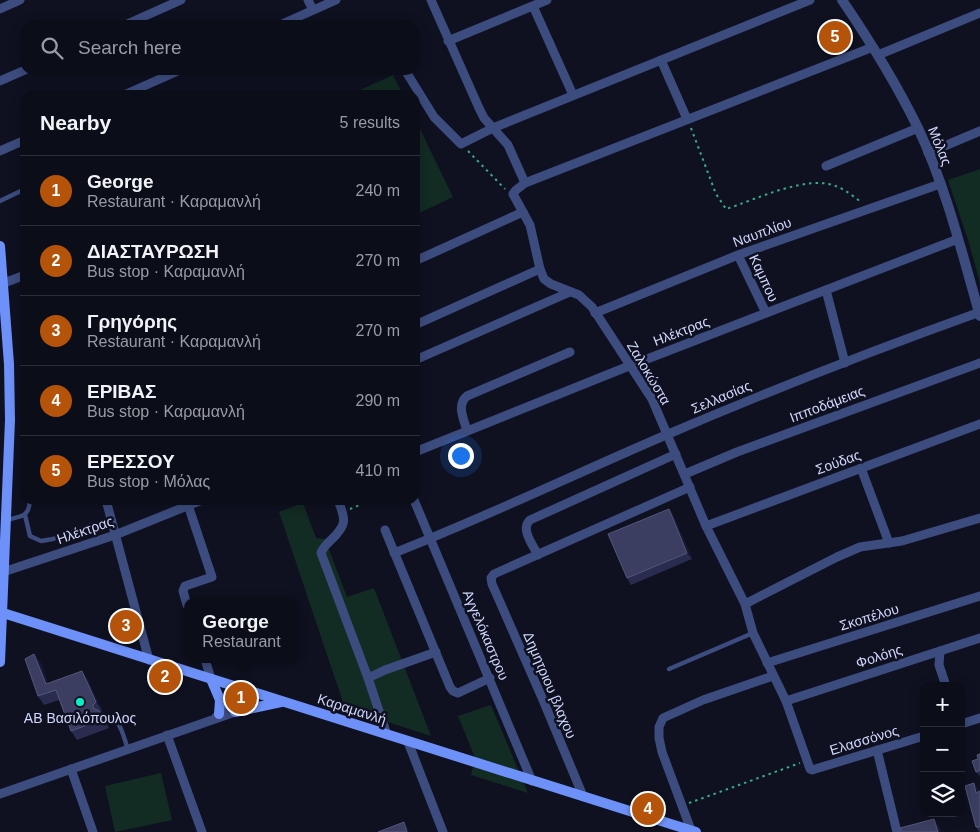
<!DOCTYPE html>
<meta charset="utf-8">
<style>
body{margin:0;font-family:Helvetica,sans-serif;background:#141622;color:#f1f3f6}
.controls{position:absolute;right:15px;bottom:15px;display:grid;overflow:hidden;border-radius:10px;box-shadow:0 2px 12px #0003}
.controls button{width:45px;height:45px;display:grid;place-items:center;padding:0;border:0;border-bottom:1px solid #2b2d38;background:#0b0d19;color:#f1f3f6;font:25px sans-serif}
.you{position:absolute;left:460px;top:455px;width:18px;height:18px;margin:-12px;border:4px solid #fff;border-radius:50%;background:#1a73e8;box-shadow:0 0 0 8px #1a73e833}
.badge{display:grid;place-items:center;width:32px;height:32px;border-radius:50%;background:#b45309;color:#fff;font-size:16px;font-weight:700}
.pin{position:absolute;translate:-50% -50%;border:2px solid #fff;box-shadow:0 1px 5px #0006}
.popup{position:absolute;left:184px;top:598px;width:115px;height:65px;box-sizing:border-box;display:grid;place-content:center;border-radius:10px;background:#0b0d19;filter:drop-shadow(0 1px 4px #0005);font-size:16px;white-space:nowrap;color:#9a9ca2}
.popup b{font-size:19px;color:#f1f3f6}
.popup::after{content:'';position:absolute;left:50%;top:100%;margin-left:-10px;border:10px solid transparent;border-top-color:#0b0d19}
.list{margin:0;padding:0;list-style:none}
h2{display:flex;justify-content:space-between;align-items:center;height:65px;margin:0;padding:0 20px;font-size:21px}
h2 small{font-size:16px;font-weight:400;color:#9a9ca2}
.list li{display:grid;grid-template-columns:32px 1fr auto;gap:15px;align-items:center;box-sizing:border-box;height:70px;padding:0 20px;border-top:1px solid #2b2d38}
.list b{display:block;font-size:19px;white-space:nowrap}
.list p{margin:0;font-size:16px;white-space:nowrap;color:#9a9ca2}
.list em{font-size:16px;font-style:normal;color:#9a9ca2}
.icon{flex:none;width:28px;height:28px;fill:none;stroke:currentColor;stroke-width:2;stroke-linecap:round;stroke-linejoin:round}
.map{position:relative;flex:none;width:980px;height:832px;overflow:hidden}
.search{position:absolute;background:#0b0d19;box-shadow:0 2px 12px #0003;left:20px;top:20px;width:400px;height:55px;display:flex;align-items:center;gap:12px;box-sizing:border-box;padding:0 18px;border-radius:15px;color:#9a9ca2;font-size:19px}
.panel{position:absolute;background:#0b0d19;box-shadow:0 2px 12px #0003;left:20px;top:90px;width:400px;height:415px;border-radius:15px}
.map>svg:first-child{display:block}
.green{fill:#122b23}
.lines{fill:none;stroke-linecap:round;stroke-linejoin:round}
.path{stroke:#34ae84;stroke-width:2;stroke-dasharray:2.5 4;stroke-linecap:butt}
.service{stroke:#3c4c7e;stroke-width:4.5}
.minor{stroke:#3c4c7e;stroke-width:9}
.tertiary{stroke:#3c4c7e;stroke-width:10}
.secondary{stroke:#6d91f8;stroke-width:10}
.wall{fill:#292c4e}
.shaded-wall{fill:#171934}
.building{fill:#3b3e61;stroke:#525679}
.poi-dot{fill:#0befc5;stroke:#0f1121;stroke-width:2}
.labels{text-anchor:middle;stroke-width:5;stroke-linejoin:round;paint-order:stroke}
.street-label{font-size:14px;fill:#d1d8fd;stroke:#0f1121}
.poi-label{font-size:14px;fill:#d1d8fd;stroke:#0f1121}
</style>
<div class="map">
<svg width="980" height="832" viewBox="0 0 980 832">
<rect width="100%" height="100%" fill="#0f1121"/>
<!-- green -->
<g class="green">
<path d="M393 75 403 95H349Z"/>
<path d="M415 119 453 197 415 215Z"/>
<path d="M980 169V283L969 243 948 180Z"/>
<path d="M303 503 316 538 325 539 347 597 374 588 431 736 345 708 279 512Z"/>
<path d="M491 705 528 793 471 775 475 758 458 716Z"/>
<path d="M161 773 172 820 115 832 105 786Z"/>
</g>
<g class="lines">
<!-- path -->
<g class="path">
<path d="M691 128 716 194 726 209C755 200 809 173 838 187 846 190 854 197 861 202"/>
<path d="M468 151 505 189"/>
<path d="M350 509 372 500"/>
<path d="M689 803 800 763"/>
</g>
<!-- service -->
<g class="service">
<path d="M0 201 25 189"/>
<path d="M25 515 30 536 41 541 53 539 92 525"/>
<path d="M6 520C21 516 29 518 30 500"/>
<path d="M669 669 753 633"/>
<path d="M103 715C122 718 122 734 128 749"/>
</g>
<!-- minor -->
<g class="minor">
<path d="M308 0 313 10"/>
<path d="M431 0 479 108 484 118 508 145 525 183"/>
<path d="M533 6 573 95"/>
<path d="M0 9 20 0"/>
<path d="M125 25 181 0"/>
<path d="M280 25 336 0"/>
<path d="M448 41 547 0"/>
<path d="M873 47 525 183 516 190 513 194 530 225 540 269 544 279 551 284 579 295 592 307 652 399 706 526 745 604 753 633 786 701 810 769 812 770 924 736"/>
<path d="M878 55 980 13"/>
<path d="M661 60 687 119"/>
<path d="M405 70 434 117 461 144 493 128 810 0"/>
<path d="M0 81 25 70"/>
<path d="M124 95 180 70"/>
<path d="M0 151 25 140"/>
<path d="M928 153 980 131"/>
<path d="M826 166 918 128"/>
<path d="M738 255 766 313"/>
<path d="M415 261 523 212"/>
<path d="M4 283 25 275"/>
<path d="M826 290 845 363"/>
<path d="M595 313 738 255 940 184"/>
<path d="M415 325 540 269"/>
<path d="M415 360 570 292"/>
<path d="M467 431C464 419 456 405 467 396L570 352"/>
<path d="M415 452 629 366 958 239"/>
<path d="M861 468 889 543"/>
<path d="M685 474 737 452 980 363"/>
<path d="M106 500 149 660"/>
<path d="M181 500 188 505 212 577 185 586 183 591 187 605"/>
<path d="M338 500C346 520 347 525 331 540 327 544 323 547 321 553L368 678 387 735"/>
<path d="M414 500 532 781"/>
<path d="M706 526 980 424"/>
<path d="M385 530 450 687 453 691 458 693 490 678"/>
<path d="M394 553C486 517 575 474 666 435 769 391 874 350 980 312"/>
<path d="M538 555C533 545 520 529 530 520L676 454"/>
<path d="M3 572 115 535 202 500"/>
<path d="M745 604 837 557 860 547 902 541 980 518"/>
<path d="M940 651 939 665 946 686"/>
<path d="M205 659 211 679"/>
<path d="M767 663 980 596"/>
<path d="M368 678 385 670 436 652"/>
<path d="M786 701 980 638"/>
<path d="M216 717 248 690"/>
<path d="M961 724 980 718"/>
<path d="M167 735 202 832"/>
<path d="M408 742 443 832"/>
<path d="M877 750 897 832"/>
<path d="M71 769 93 832"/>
<path d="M0 794 235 712 246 700 248 690"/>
<path d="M583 796 543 700 492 584 491 578 494 574 690 487"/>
<path d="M691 830 662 752 659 738V727L663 718 703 700 773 676"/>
</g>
<!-- tertiary -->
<path class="tertiary" d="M842 0C870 41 896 83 918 128 946 187 962 253 980 316"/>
<!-- secondary -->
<g class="secondary">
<path d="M0 246 9 364 10 420 0 662"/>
<path d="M0 612 696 832"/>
<path d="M211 679 220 700 219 714"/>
<path d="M235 712 281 702"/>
</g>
</g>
<!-- wall -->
<g class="wall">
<path d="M669 509 673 515 692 559 631 585 627 578Z"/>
<path d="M41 663 48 684 88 680 102 711 100 713 105 720 109 728 77 740 71 731 59 700 44 705 38 696Z"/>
<path d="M980 754V776L976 772 978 759Z"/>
<path d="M980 791V832H979L976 827Z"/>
</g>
<!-- shaded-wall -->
<g class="shaded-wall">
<path d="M669 509 673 515 692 559 687 553Z"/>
<path d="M34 654 41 663 52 693 46 684Z"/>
<path d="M82 671 88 680 102 711 96 702Z"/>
<path d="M99 711 105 720 109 728 103 719Z"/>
<path d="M974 783 980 791 976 793Z"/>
<path d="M934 819 940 828 941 832H938Z"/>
<path d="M404 822 408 829 409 832H407Z"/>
</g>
<!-- building -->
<g class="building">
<path d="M669 509 687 553 627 578 608 534Z"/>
<path d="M34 654 46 684 82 671 96 702 93 705V708L99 711 103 719 71 731 56 690 38 696 25 659Z"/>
<path d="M980 754V770L976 772 972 761 978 759 977 755Z"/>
<path d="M974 783 976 793 980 791V827H976L965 786Z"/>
<path d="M934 819 938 832H902L900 828Z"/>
<path d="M404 822 407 832H378Z"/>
</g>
<!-- markers -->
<circle class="poi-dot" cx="80" cy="702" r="5"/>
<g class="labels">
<!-- street labels -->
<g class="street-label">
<text transform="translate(940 146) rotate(68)" y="5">Μόλας</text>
<text transform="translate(762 232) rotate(-20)" y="5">Ναυπλίου</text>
<text transform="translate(764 278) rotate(65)" y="5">Καμπου</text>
<text transform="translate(681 331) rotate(-21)" y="5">Ηλέκτρας</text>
<text transform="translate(649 373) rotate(59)" y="5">Ζαλοκώστα</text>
<text transform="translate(721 397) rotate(-23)" y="5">Σελλασίας</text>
<text transform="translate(827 404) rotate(-21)" y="5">Ιπποδάμειας</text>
<text transform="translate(838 462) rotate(-20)" y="5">Σούδας</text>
<text transform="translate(85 530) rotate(-19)" y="5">Ηλέκτρας</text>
<text transform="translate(869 617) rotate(-17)" y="5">Σκοπέλου</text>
<text transform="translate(486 635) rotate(67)" y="5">Αγγελόκαστρου</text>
<text transform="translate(879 656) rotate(-18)" y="5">Φολόης</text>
<text transform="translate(550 685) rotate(67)" y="5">Δημητριου βλαχου</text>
<text transform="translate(352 709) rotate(18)" y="5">Καραμανλή</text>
<text transform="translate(864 740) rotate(-17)" y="5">Ελασσόνος</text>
</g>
<!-- poi labels -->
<g class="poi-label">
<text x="80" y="723">ΑΒ Βασιλόπουλος</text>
</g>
</g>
</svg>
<div class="controls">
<button>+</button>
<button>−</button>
<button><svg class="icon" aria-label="layers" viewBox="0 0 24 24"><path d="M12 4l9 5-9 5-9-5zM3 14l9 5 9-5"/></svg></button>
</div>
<div class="you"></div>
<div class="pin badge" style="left:241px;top:698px">1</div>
<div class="popup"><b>George</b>Restaurant</div>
<div class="pin badge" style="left:165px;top:677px">2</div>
<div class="pin badge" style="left:126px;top:626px">3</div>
<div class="pin badge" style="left:648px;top:809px">4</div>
<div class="pin badge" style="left:835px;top:37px">5</div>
<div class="search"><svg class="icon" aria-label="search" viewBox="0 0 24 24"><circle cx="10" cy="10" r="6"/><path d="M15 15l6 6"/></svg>Search here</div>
<section class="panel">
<h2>Nearby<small>5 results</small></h2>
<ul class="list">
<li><span class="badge">1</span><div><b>George</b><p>Restaurant · Καραμανλή</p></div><em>240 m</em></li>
<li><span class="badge">2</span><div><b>ΔΙΑΣΤΑΥΡΩΣΗ</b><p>Bus stop · Καραμανλή</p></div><em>270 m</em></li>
<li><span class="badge">3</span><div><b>Γρηγόρης</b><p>Restaurant · Καραμανλή</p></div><em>270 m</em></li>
<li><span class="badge">4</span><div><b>ΕΡΙΒΑΣ</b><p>Bus stop · Καραμανλή</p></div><em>290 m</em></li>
<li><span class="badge">5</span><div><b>ΕΡΕΣΣΟΥ</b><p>Bus stop · Μόλας</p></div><em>410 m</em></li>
</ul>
</section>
</div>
